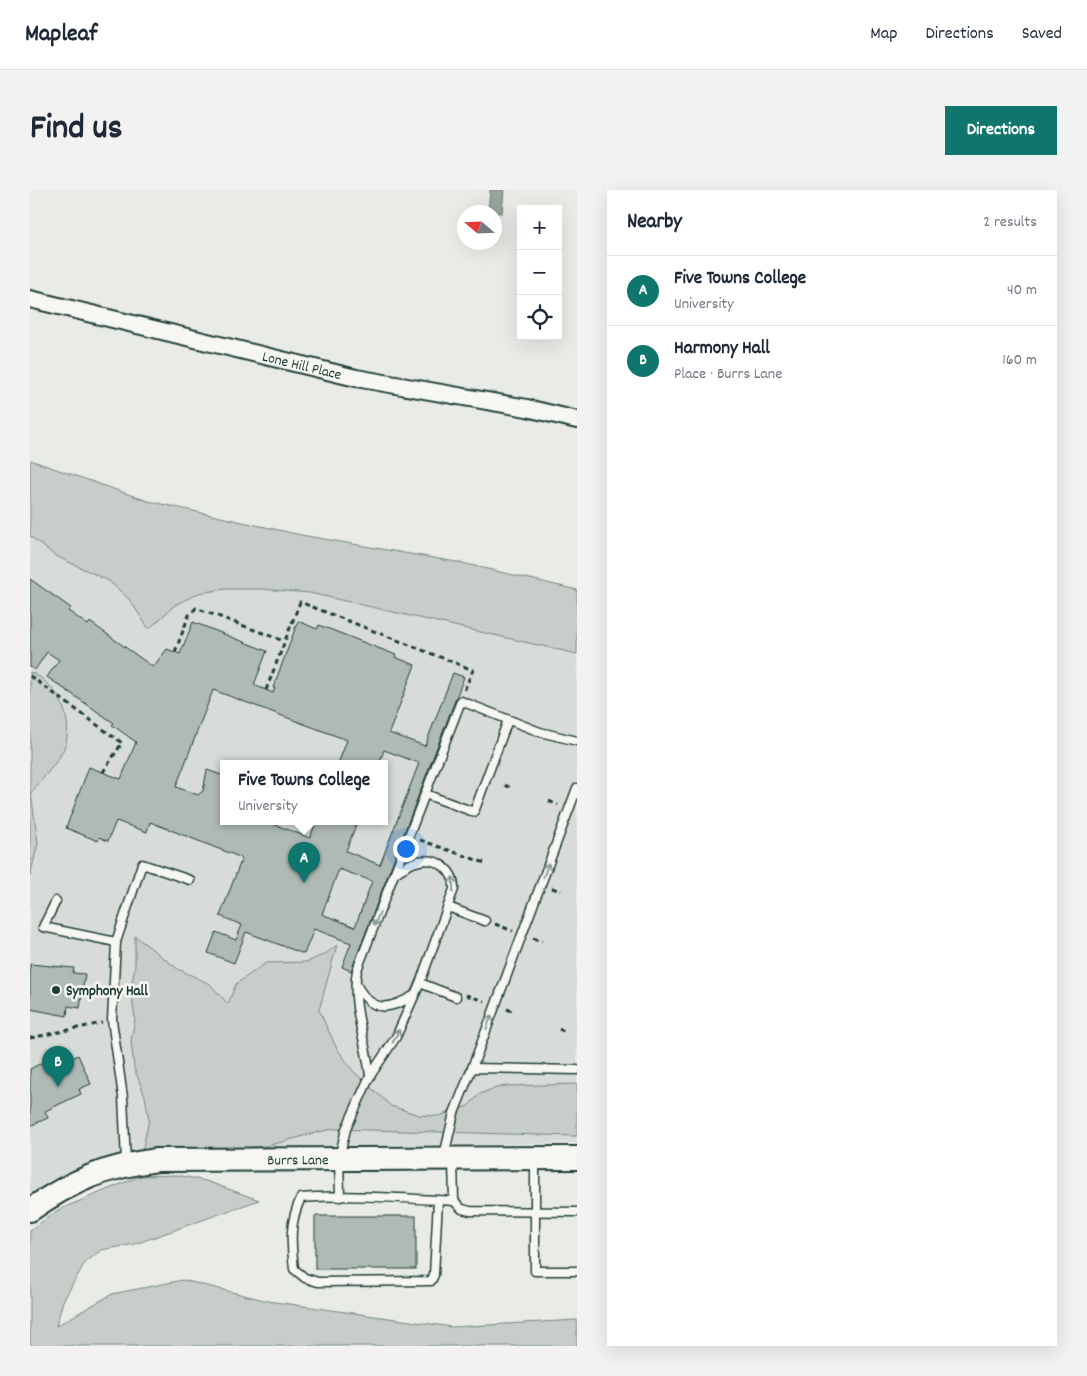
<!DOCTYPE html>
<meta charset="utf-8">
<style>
body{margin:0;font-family:Dekko,sans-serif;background:#f2f2f3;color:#1f2937}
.controls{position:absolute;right:15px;top:15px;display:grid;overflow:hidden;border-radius:0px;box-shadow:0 5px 20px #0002}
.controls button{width:45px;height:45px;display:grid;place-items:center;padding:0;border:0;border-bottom:1px solid #e0e1e3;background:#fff;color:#1f2937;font:25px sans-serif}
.compass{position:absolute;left:427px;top:15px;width:45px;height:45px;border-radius:50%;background:#fff;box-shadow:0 5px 20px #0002;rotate:289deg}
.you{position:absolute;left:375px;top:658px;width:18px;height:18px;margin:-12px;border:4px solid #fff;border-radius:50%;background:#1a73e8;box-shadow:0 0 0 8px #1a73e833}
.badge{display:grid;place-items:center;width:32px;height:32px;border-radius:50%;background:#0f766e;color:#fff;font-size:16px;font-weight:700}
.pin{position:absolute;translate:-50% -41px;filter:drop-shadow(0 1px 2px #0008)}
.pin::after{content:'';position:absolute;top:26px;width:18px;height:15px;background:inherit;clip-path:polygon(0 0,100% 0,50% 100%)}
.popup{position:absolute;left:190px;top:570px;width:168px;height:65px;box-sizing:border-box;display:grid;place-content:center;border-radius:0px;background:#fff;filter:drop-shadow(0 1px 4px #0005);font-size:16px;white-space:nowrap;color:#747a83}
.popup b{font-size:19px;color:#1f2937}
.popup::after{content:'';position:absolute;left:50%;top:100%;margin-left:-10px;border:10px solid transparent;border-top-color:#fff}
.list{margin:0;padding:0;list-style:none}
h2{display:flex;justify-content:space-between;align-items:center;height:65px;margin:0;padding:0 20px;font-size:21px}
h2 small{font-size:16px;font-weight:400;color:#747a83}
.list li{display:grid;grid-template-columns:32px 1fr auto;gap:15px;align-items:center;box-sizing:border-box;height:70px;padding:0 20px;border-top:1px solid #e0e1e3}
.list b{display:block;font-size:19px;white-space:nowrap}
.list p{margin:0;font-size:16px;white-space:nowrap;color:#747a83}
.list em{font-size:16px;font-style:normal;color:#747a83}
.icon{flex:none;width:28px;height:28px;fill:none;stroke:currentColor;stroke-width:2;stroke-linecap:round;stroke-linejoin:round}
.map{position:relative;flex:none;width:547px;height:1156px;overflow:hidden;border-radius:0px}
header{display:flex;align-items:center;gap:30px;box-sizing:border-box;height:70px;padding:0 25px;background:#fff;border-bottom:1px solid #e0e1e3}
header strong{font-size:24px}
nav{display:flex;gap:28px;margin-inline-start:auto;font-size:18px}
.intro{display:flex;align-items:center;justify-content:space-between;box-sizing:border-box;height:120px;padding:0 30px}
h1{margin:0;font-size:35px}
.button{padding:12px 22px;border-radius:0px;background:#0f766e;color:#fff;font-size:18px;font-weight:700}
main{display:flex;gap:30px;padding:0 30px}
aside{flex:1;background:#fff;border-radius:0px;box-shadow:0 5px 20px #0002}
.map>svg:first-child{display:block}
.built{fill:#d8dcd8;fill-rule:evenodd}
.green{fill:#c7cec9;stroke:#73867e}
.water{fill:#99a6a0;stroke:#687c75}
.building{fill:#b0bab5;stroke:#1f3d34;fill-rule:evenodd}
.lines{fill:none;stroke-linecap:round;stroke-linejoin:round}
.lane-casing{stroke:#1f3d34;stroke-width:11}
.street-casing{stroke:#1f3d34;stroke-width:20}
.secondary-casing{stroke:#1f3d34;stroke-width:26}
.path{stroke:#1f3d34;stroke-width:3;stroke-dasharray:5 4;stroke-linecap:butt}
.lane{stroke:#f6f6f2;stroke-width:8}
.street{stroke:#f6f6f2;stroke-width:16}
.secondary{stroke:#f6f6f2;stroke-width:22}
.oneway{stroke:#8a9a93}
.poi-dot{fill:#1f3d34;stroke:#f6f6f2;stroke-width:2}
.labels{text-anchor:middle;stroke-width:5;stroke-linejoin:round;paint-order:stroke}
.street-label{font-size:15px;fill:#1f3d34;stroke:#f6f6f2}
.poi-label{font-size:15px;font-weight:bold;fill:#1f3d34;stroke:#f6f6f2;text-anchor:start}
</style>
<header>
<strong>Mapleaf</strong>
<nav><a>Map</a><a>Directions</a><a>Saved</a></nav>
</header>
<div class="intro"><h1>Find us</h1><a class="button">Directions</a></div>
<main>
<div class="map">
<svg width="547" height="1156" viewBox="0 0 547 1156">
<rect width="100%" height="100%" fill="#e9ebe7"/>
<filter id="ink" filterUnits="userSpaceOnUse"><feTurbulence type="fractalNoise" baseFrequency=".02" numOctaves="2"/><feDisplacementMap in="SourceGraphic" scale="10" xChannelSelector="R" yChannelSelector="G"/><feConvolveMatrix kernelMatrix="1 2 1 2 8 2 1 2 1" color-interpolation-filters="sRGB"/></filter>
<g filter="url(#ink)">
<!-- built -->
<path class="built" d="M0 285 547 432V953L129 958 61 972 0 1003ZM194 574H354V632H194Z"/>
<!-- green -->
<g class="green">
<path d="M0 270 118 311 271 345 432 373 547 400V464L280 403 232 399H195L169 403 145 415 119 439 99 409 79 391 24 365 0 346Z"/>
<path d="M0 482C30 494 49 537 30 566 22 579 10 591 1 603L8 653 0 686Z"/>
<path d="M105 746 148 779 180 794 198 814 206 794 236 773 277 772 297 763 307 755 289 820 306 857 323 881 361 916 389 925 409 926 438 916 450 904 462 899 476 896 547 894V946L303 939C279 943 251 954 228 957 189 960 150 954 112 961L119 930 115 906 104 878 101 851 105 829 101 800 105 775Z"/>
<path d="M147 985 176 991 229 1010 105 1054 71 1060 54 1074 33 1111 26 1136 82 1104 153 1090 238 1111 422 1137 547 1130V1156H0V1041L28 1020 110 986Z"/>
</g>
<!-- water -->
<path class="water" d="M460 0H474L472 23 458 22Z"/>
<!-- building -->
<g class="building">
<path d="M0 389 41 418 38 421 58 435 60 432 123 477 137 459 150 464 163 432 237 461 224 495 243 503 245 498H243L268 431 287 439 289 435 366 465 365 467 385 475 359 543 395 556 423 483 434 487 321 781 312 777 321 753 284 739 274 764 216 742 204 773 178 763 186 742 206 750 212 735 190 726 212 668 120 632 117 642 86 631 78 651 69 647 68 651 36 638 59 577 91 589 106 552 82 535 84 533 17 487 29 470 17 462 5 480 0 477ZM183 500 317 550 308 574H349L354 560 389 573 350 675 316 661 327 632H286L280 648 238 632H194V586L177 580 173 601 168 605 146 597ZM309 679 342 691 325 737 292 724Z"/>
<path d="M0 774 44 778 43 783 55 784 50 818 38 816 37 826 0 819Z"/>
<path d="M34 861 38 870 48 865 61 894 49 899 51 904 15 921 18 928 0 936V879Z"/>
<rect x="285" y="1026" width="101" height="53"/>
</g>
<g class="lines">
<defs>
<g id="lane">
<path d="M395 604 444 622 478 530"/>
<path d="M26 711 13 737 86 752"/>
<path d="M418 717 455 731"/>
<path d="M390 793 426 807"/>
<path d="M326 794C342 824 359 820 385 805"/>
<path d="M442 878 547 598"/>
<path d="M340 886C336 850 321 816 327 780L431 511 510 542 547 551"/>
<path d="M414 966 424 923 442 878 547 880"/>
<path d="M423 970 424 1011 432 1019 440 1021 547 1022"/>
<path d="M505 970V1081H547"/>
<path d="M96 972 93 907 82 830 86 752 112 674 160 690"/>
<path d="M310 1007 309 968 316 939 340 886 366 847 390 793 424 699C425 681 408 667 389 671 380 673 372 678 364 684"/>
<path d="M408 1010 404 1085 401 1091 288 1092 275 1088 264 1079C261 1053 259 1032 271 1008 321 1004 373 1008 424 1011"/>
</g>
<g id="street">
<path id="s1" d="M0 109 326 188 497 218 547 230"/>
</g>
<g id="secondary">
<path id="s2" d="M0 1020C43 990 75 977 127 970L547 968"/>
</g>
</defs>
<!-- lane casing -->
<use href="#lane" class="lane-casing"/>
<!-- street casing -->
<use href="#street" class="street-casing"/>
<!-- secondary casing -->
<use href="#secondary" class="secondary-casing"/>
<!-- path -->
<g class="path">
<path d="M145 462 159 425 166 418 254 451"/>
<path d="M0 486 92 553 73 582"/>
<path d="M236 500 270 412 443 480 434 501"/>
<path d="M475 595 481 598"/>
<path d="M519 611 528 615"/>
<path d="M390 650 455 673"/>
<path d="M522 698 531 701"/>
<path d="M465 734 483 741"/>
<path d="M503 748 512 751"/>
<path d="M436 805 454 811"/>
<path d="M477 819 484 822"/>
<path d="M529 839 536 842"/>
<path d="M0 848 72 833"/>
</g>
<!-- lane -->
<use href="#lane" class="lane"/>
<!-- street -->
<use href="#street" class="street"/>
<!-- secondary -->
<use href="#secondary" class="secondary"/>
</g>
<!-- one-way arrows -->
<defs><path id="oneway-shaft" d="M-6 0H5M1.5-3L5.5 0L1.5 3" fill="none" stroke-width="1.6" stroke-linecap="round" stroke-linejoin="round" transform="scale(1.25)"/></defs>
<g class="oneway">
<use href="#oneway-shaft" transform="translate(516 680) rotate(-69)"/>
<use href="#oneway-shaft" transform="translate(423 694) rotate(-91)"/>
<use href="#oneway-shaft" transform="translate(347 729) rotate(111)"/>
<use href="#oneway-shaft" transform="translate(459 832) rotate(-70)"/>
<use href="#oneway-shaft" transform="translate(366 846) rotate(-63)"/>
</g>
</g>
<!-- markers -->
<circle class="poi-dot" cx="26" cy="800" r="5"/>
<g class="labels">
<!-- street labels -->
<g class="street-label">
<text dy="5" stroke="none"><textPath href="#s1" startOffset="280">Lone Hill Place</textPath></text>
<text dy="5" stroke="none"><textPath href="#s2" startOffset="279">Burrs Lane</textPath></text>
</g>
<!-- poi labels -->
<g class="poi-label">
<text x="36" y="805">Symphony Hall</text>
</g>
</g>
</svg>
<div class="controls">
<button>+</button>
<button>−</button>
<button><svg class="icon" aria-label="locate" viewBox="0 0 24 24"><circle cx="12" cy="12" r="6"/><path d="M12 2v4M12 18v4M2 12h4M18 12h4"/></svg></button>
</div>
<svg class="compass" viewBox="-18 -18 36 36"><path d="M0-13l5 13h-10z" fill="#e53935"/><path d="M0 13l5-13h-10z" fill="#747a83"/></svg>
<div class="you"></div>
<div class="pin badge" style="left:274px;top:693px">A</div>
<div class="popup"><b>Five Towns College</b>University</div>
<div class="pin badge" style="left:28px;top:897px">B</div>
</div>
<aside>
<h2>Nearby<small>2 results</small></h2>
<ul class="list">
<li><span class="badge">A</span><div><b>Five Towns College</b><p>University</p></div><em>40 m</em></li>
<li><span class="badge">B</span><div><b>Harmony Hall</b><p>Place · Burrs Lane</p></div><em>160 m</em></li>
</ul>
</aside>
</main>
